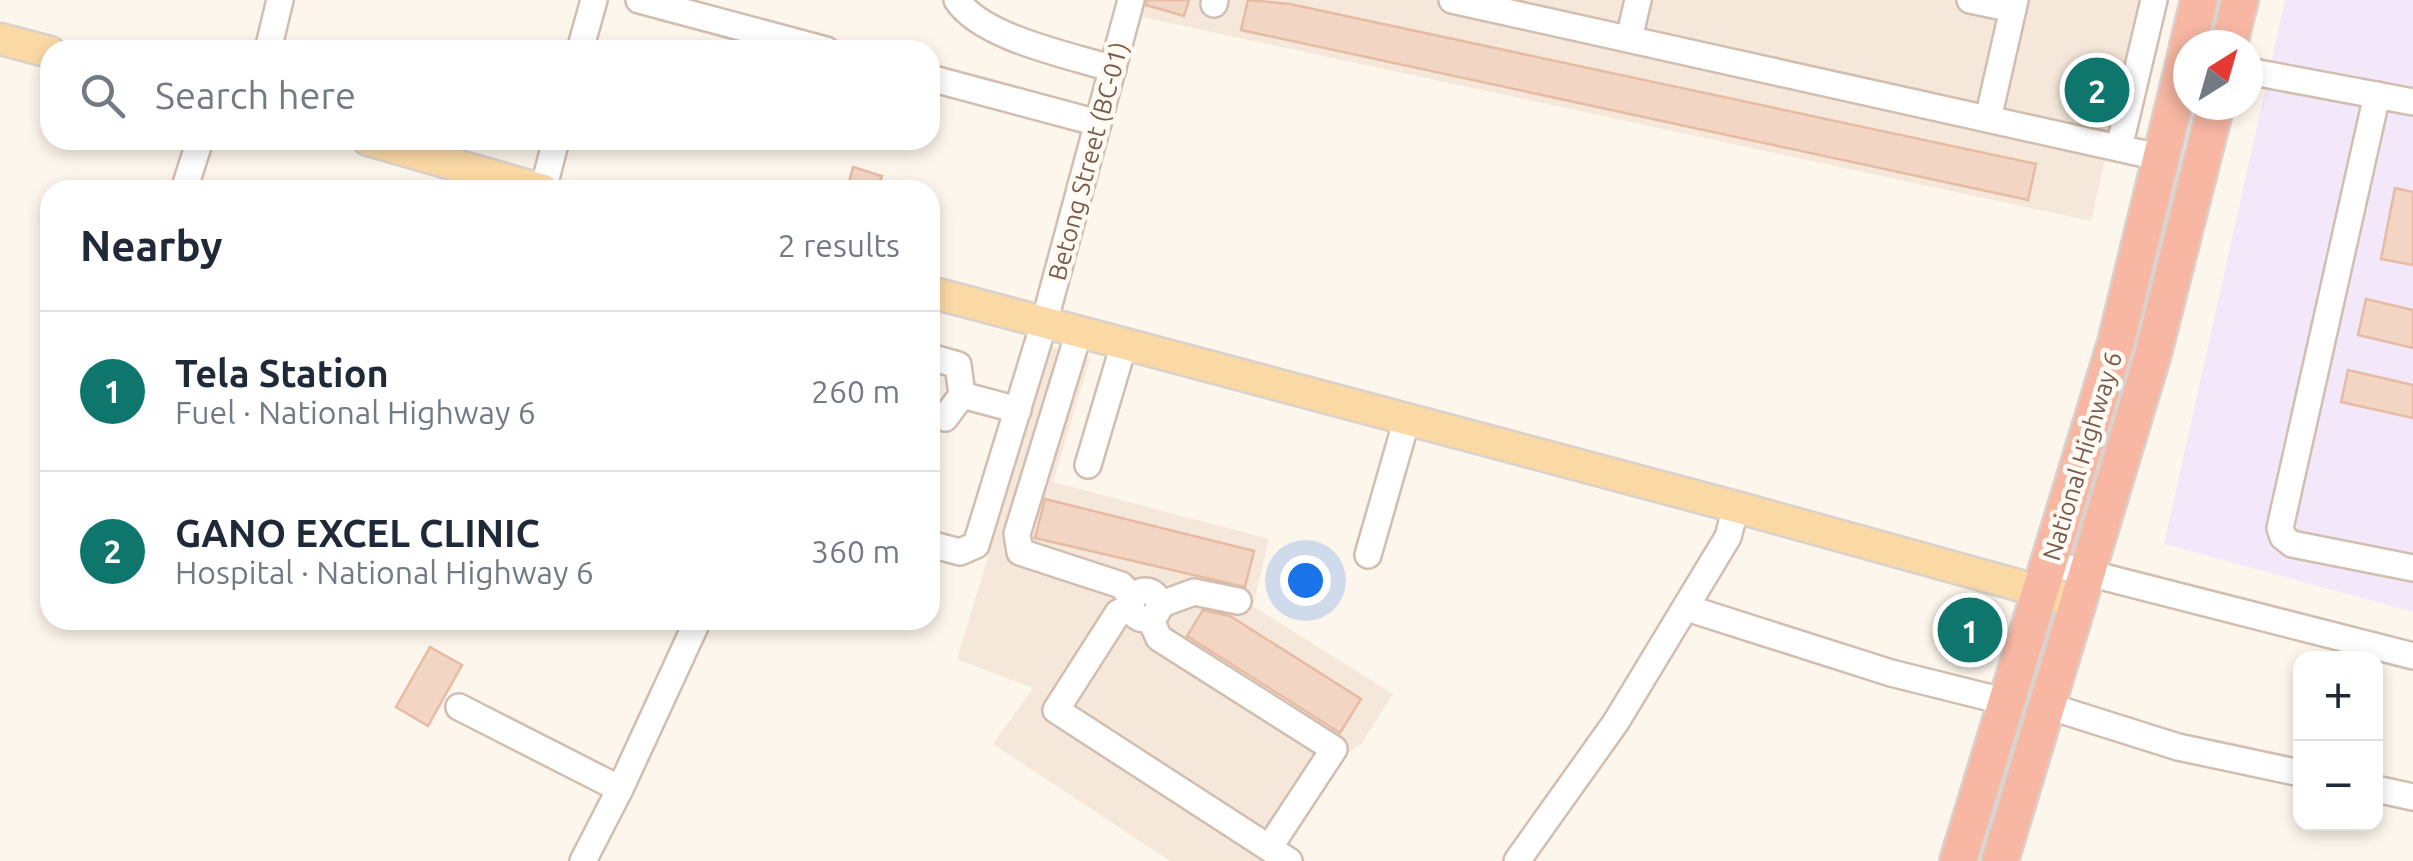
<!DOCTYPE html>
<meta charset="utf-8">
<style>
body{margin:0;font-family:Ubuntu,sans-serif;background:#f2f2f3;color:#1f2937}
.controls{position:absolute;right:30px;bottom:30px;display:grid;overflow:hidden;border-radius:20px;box-shadow:0 5px 15px #0003}
.controls button{width:90px;height:90px;display:grid;place-items:center;padding:0;border:0;border-bottom:2px solid #e0e1e3;background:#fff;color:#1f2937;font:50px sans-serif}
.compass{position:absolute;left:2173px;top:30px;width:90px;height:90px;border-radius:50%;background:#fff;box-shadow:0 5px 15px #0003;rotate:37deg}
.you{position:absolute;left:1305px;top:580px;width:35px;height:35px;margin:-25px;border:8px solid #fff;border-radius:50%;background:#1a73e8;box-shadow:0 0 0 15px #1a73e833}
.badge{display:grid;place-items:center;width:65px;height:65px;border-radius:50%;background:#0f766e;color:#fff;font-size:32px;font-weight:700}
.pin{position:absolute;translate:-50% -50%;border:5px solid #fff;box-shadow:0 2px 10px #0006}
.list{margin:0;padding:0;list-style:none}
h2{display:flex;justify-content:space-between;align-items:center;height:130px;margin:0;padding:0 40px;font-size:42px}
h2 small{font-size:32px;font-weight:400;color:#747a83}
.list li{display:grid;grid-template-columns:65px 1fr auto;gap:30px;align-items:center;box-sizing:border-box;height:160px;padding:0 40px;border-top:2px solid #e0e1e3}
.list b{display:block;font-size:38px;white-space:nowrap}
.list p{margin:0;font-size:32px;white-space:nowrap;color:#747a83}
.list em{font-size:32px;font-style:normal;color:#747a83}
.icon{flex:none;width:55px;height:55px;fill:none;stroke:currentColor;stroke-width:2;stroke-linecap:round;stroke-linejoin:round}
.map{position:relative;flex:none;width:2413px;height:861px;overflow:hidden}
.search{position:absolute;background:#fff;box-shadow:0 5px 15px #0003;left:40px;top:40px;width:900px;height:110px;display:flex;align-items:center;gap:25px;box-sizing:border-box;padding:0 35px;border-radius:30px;color:#747a83;font-size:38px}
.panel{position:absolute;background:#fff;box-shadow:0 5px 15px #0003;left:40px;top:180px;width:900px;height:450px;border-radius:30px}
.map>svg:first-child{display:block}
.residential{fill:#f5e8da}
.education{fill:#f3e8fa}
.building{fill:#f3d5c3;stroke:#e6bba3;stroke-width:2.5}
.lines{fill:none;stroke-linecap:round;stroke-linejoin:round}
.minor-casing{stroke:#d1beb0;stroke-width:30}
.major-casing{stroke:#dad1cd;stroke-width:35}
.highway-casing{stroke:#dad1cd;stroke-width:40}
.minor{stroke:#fff;stroke-width:25}
.major{stroke:#fbd9a5;stroke-width:30}
.highway{stroke:#f7b7a3;stroke-width:35}
.labels{text-anchor:middle;stroke-width:9;stroke-linejoin:round;paint-order:stroke}
.street-label{font-size:25px;fill:#7a5c4d;stroke:#fffaf3}
</style>
<div class="map">
<svg width="2413" height="861" viewBox="0 0 2413 861">
<rect width="100%" height="100%" fill="#fdf6ec"/>
<!-- residential -->
<g class="residential">
<path d="M1138 0H2141L2091 221 1133 15Z"/>
<path d="M1052 347 1090 359 1053 482 1269 539 1253 606 1393 694 1361 744 1342 757 1285 847 1306 861H1170L993 744 1033 688 957 659Z"/>
</g>
<!-- education -->
<path class="education" d="M2285 0H2413V612L2164 544Z"/>
<!-- building -->
<g class="building">
<path d="M1147 0H1189L1184 16 1146 5Z"/>
<path d="M1248 0 1290 4 2036 164 2028 200 1241 30Z"/>
<path d="M853 167 882 176 878 190H847Z"/>
<path d="M2395 188 2413 192V265L2381 259Z"/>
<path d="M2366 299 2413 310V348L2358 335Z"/>
<path d="M2348 370 2413 385V418L2341 402Z"/>
<path d="M1045 499 1254 551 1245 587 1035 538Z"/>
<path d="M1203 610 1230 616 1361 699 1340 733 1187 636Z"/>
<path d="M430 647 462 665 428 726 396 707Z"/>
</g>
<g class="lines">
<defs>
<g id="minor">
<path d="M639 0 826 50"/>
<path d="M957 0C982 38 1069 55 1113 69"/>
<path d="M1452 0 2163 158"/>
<path d="M1970 0 2013 9"/>
<path d="M1214 4 1215 0"/>
<path d="M1629 39 1638 0"/>
<path d="M268 50 280 0"/>
<path d="M580 50 594 0"/>
<path d="M2248 71 2413 102"/>
<path d="M930 78 1098 123"/>
<path d="M2377 95 2280 528 2283 537 2292 544 2413 568"/>
<path d="M1988 119 2015 0"/>
<path d="M2119 148 2154 0"/>
<path d="M184 190 200 140"/>
<path d="M543 190 556 140"/>
<path d="M1079 332 1017 534 1020 552 1121 585 1133 598"/>
<path d="M930 357 958 365 962 395"/>
<path d="M930 414 945 418 962 395 1018 410"/>
<path d="M1088 465 1124 344"/>
<path d="M930 544 960 552 976 545 1044 323 1131 0"/>
<path d="M1368 555 1407 419"/>
<path d="M2049 563 2413 656"/>
<circle cx="1145" cy="605" r="14"/>
<path d="M1159 605 1194 592 1238 601"/>
<path d="M1131 606 1118 613 1056 710 1289 861"/>
<path d="M1687 608 1891 673 2007 702"/>
<path d="M1150 618 1159 638 1334 749 1269 848"/>
<path d="M2048 706 2178 747 2300 773"/>
<path d="M459 707 620 789"/>
<path d="M2376 789 2413 797"/>
<path d="M583 861 620 789 698 620"/>
<path d="M1517 861 1616 722 1728 537 1736 507"/>
</g>
<g id="major">
<path d="M0 39 50 52"/>
<path d="M368 140 543 190"/>
<path d="M930 292 1736 507 2079 602"/>
</g>
<g id="highway">
<path d="M2188 45 2199 0"/>
<path d="M2229 45 2240 0"/>
<path d="M1958 861 2116 342 2188 47"/>
<path d="M2000 861 2153 354 2216 105"/>
</g>
</defs>
<!-- minor casing -->
<use href="#minor" class="minor-casing"/>
<!-- major casing -->
<use href="#major" class="major-casing"/>
<!-- highway casing -->
<use href="#highway" class="highway-casing"/>
<!-- minor -->
<use href="#minor" class="minor"/>
<!-- major -->
<use href="#major" class="major"/>
<!-- highway -->
<use href="#highway" class="highway"/>
</g>
<g class="labels">
<!-- street labels -->
<g class="street-label">
<text transform="translate(1088 161) rotate(-75)" y="9">Betong Street (BC-01)</text>
<text transform="translate(2082 456) rotate(-73)" y="9">National Highway 6</text>
</g>
</g>
</svg>
<div class="controls">
<button>+</button>
<button>−</button>
</div>
<svg class="compass" viewBox="-18 -18 36 36"><path d="M0-13l5 13h-10z" fill="#e53935"/><path d="M0 13l5-13h-10z" fill="#747a83"/></svg>
<div class="you"></div>
<div class="pin badge" style="left:1970px;top:630px">1</div>
<div class="pin badge" style="left:2097px;top:90px">2</div>
<div class="search"><svg class="icon" aria-label="search" viewBox="0 0 24 24"><circle cx="10" cy="10" r="6"/><path d="M15 15l6 6"/></svg>Search here</div>
<section class="panel">
<h2>Nearby<small>2 results</small></h2>
<ul class="list">
<li><span class="badge">1</span><div><b>Tela Station</b><p>Fuel · National Highway 6</p></div><em>260 m</em></li>
<li><span class="badge">2</span><div><b>GANO EXCEL CLINIC</b><p>Hospital · National Highway 6</p></div><em>360 m</em></li>
</ul>
</section>
</div>
